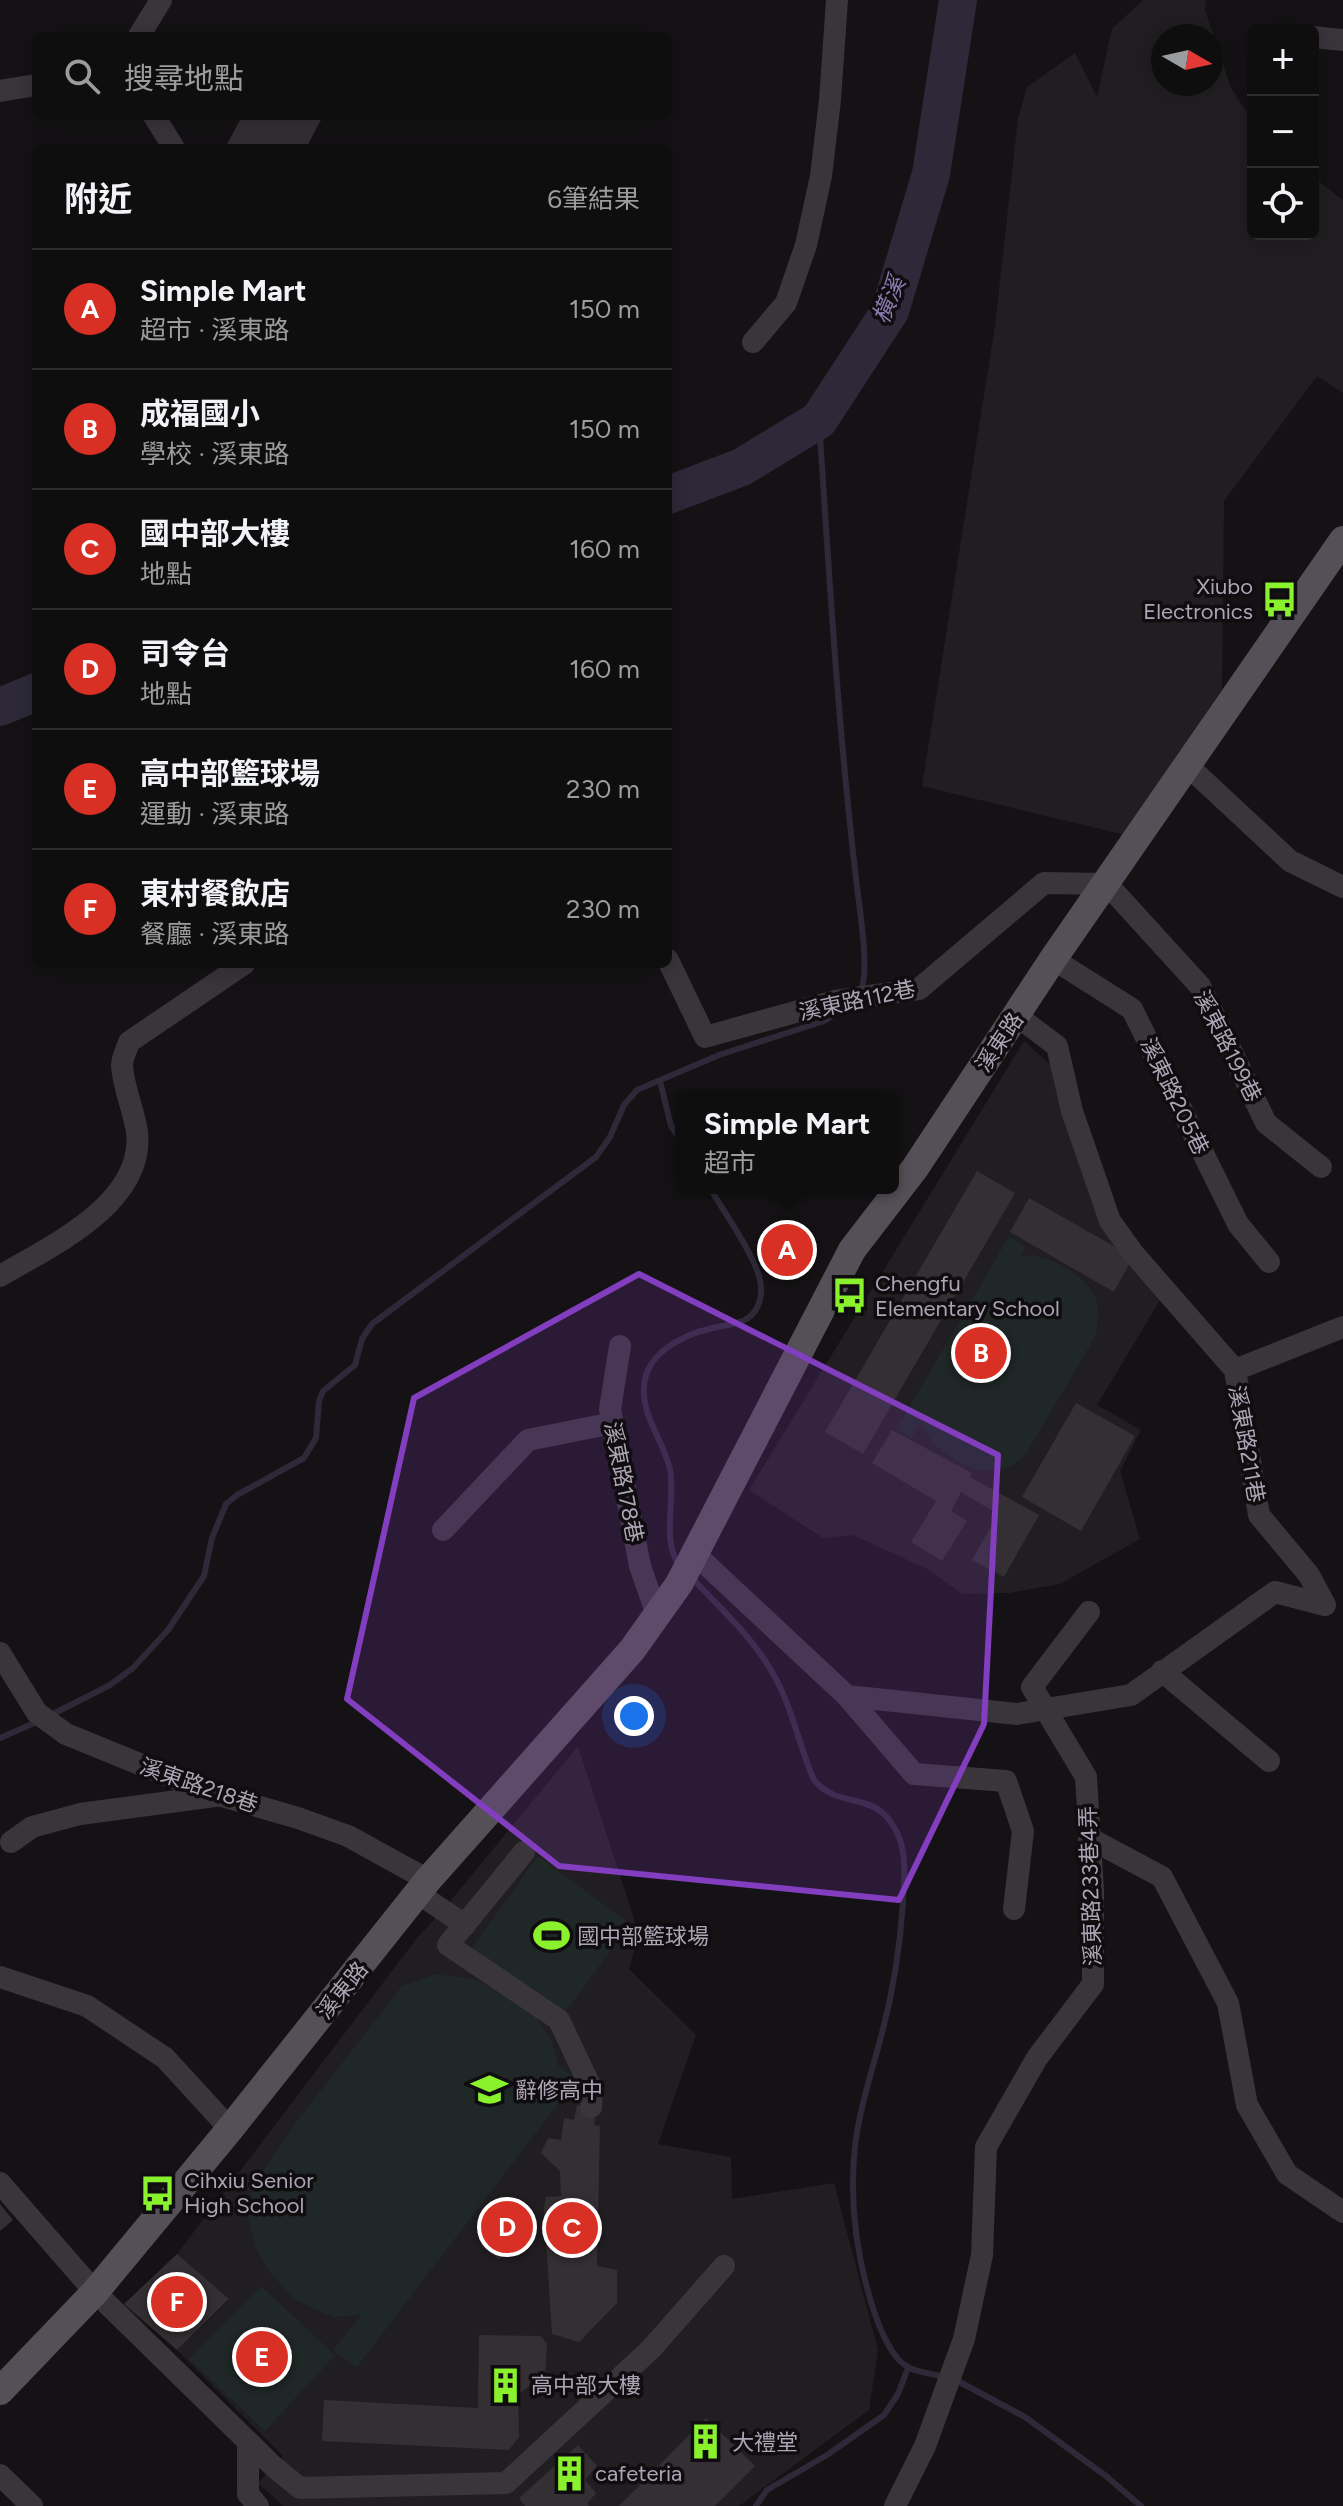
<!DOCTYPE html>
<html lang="zh-TW">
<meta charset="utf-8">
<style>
body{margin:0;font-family:Figtree,"Noto Sans TC",sans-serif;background:#181718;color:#f1f3f6}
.controls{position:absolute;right:24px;top:24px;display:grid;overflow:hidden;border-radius:12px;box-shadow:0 4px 20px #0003}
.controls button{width:72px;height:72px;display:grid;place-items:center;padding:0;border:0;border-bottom:2px solid #2f2e2f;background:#0f0e0f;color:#f1f3f6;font:40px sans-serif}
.compass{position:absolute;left:1151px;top:24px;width:72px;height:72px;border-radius:50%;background:#0f0e0f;box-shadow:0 4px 20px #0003;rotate:99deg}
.you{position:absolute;left:634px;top:1716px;width:28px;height:28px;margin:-20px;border:6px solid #fff;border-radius:50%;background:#1a73e8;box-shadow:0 0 0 12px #1a73e833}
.badge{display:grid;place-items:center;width:52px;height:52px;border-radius:50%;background:#d93025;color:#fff;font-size:26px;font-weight:700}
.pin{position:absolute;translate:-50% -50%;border:4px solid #fff;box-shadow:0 2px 8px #0006}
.popup{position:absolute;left:675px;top:1090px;width:224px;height:104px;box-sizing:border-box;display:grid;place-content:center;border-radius:12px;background:#0f0e0f;filter:drop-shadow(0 2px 6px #0005);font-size:26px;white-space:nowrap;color:#9b9c9e}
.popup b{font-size:30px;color:#f1f3f6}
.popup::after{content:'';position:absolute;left:50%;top:100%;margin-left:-16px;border:16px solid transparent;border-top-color:#0f0e0f}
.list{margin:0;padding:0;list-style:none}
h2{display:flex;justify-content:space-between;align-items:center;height:104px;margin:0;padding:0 32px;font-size:34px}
h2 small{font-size:26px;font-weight:400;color:#9b9c9e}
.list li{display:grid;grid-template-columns:52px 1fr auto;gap:24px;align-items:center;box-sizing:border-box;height:120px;padding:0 32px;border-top:2px solid #2f2e2f}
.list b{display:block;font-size:30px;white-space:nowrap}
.list p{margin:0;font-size:26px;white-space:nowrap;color:#9b9c9e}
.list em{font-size:26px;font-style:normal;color:#9b9c9e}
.icon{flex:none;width:44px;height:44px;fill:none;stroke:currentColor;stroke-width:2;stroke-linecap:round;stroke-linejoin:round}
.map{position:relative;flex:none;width:1343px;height:2506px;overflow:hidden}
.search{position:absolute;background:#0f0e0f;box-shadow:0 4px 20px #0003;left:32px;top:32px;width:640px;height:88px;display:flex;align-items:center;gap:20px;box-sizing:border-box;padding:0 28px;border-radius:12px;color:#9b9c9e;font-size:30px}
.panel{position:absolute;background:#0f0e0f;box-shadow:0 4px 20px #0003;left:32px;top:144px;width:640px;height:824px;border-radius:12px}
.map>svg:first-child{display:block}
.built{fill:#211e21;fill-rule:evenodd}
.green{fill:#1f2727}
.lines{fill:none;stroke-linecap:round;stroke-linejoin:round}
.stream{stroke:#2d2938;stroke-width:6}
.river{stroke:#2d2938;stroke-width:38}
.building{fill:#332f33}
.minor{stroke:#39353b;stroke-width:22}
.major{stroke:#554f58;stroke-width:28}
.marked{fill:#823ebe;fill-opacity:0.2;stroke:#823ebe;stroke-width:6;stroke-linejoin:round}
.labels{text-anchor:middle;stroke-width:7;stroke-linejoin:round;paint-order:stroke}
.poi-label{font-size:22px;fill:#ada4b5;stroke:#0f0d0f;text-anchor:start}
.street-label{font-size:22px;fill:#ada4b5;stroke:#0f0d0f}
.water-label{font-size:24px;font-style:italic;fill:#8c7ab0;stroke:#0f0d0f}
</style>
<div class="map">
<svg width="1343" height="2506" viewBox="0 0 1343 2506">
<rect width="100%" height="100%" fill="#141214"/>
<!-- built -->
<g class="built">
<path d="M1143 0H1206L1205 10 1231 88 1253 122V234H1313V177L1343 200V393L1317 376 1224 501 1222 689 1125 835 922 786 995 326 1018 118 1027 87 1075 53 1097 97 1112 29ZM1163 36H1211V84H1163Z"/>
<path d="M1024 1041 1053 1067 1080 1167 1160 1300 1097 1405 1141 1430 1120 1471 1140 1539 1060 1584 1009 1593 962 1594 929 1570 853 1535 823 1538 749 1490Z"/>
<path d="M578 1746 639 1934 629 1969 696 2035 658 2144 731 2157 732 2199 834 2183 878 2350 869 2410 739 2506H283L258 2483 283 2456 177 2350 229 2300 177 2254 417 1938 443 1910Z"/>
</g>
<!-- green -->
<g class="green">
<path d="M1009 1236 1025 1246 1021 1256C1045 1252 1084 1273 1095 1297 1100 1309 1098 1322 1096 1335L1026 1454C1018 1461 1010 1469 999 1470 968 1475 933 1450 920 1424L912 1438 897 1428Z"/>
<path d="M538 1856 630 1924 563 2015 472 1948Z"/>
<path d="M436 1974 477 1980 534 2015 552 2041 558 2065 577 2079 356 2368 333 2350 361 2315 333 2317 295 2300 268 2270 255 2246 247 2211 254 2184 297 2121 402 1986Z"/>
<path d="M261 2286 335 2355 265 2431 189 2359Z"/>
</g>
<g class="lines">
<!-- stream -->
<g class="stream">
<path d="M819 420C829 573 838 726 856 878 858 901 872 977 859 993"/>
<path d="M660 1081 671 1126 681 1141"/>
<path d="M679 1565C661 1539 676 1499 670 1469 664 1443 645 1420 644 1394 641 1355 681 1335 713 1328 724 1325 738 1325 748 1318 760 1310 763 1293 760 1280 754 1254 724 1212 710 1188"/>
<path d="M692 1578C724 1612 759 1643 779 1685 794 1715 800 1749 814 1780 842 1813 878 1786 899 1837 907 1859 904 1880 903 1903 900 1946 894 1987 883 2029 873 2068 860 2106 855 2146 850 2194 854 2238 866 2284 872 2307 887 2358 910 2368 920 2373 934 2374 945 2377"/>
<path d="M51 1715 110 1685 133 1668 168 1630 204 1576 212 1538 226 1504 237 1495 304 1458 316 1438 319 1401 323 1391 355 1365 362 1339 372 1324 596 1157 610 1137 624 1105 637 1090 719 1055 824 1021 847 1007"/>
<path d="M0 1738 41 1720"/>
<path d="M956 2380 1025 2417 1106 2476 1141 2506"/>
<path d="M756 2506 767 2490 827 2455 884 2415 898 2394 908 2368"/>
</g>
<!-- river -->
<g class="river">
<path d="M668 495 742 467 819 420 890 311 931 174 958 0"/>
<path d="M0 707 36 692"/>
</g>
</g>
<!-- building -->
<g class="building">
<path d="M242 116H323L306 148H225Z"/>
<path d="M977 1171 1015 1193 863 1454 825 1432Z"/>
<path d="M1029 1198 1133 1257 1114 1292 1010 1232Z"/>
<path d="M1076 1403 1135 1436 1081 1531 1022 1497Z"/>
<path d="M892 1430 972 1473 970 1477 1039 1515 1004 1577 972 1560 998 1514 961 1492 951 1511 967 1521 942 1561 911 1542 936 1501 872 1463Z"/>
<path d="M577 2105 591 2107 596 2112 594 2125 600 2126 597 2266 617 2270V2303L579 2342 552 2334 544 2208 546 2197 561 2196 560 2171 541 2153 548 2138 561 2140 564 2118 574 2120Z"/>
<path d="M0 2204 13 2220 0 2231Z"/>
<path d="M507 2204 529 2221 499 2260 481 2246 488 2236 485 2233Z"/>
<path d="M177 2254 229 2299 177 2350 124 2304Z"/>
<path d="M479 2335 541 2336 547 2344 545 2376 518 2394 519 2437 509 2450 322 2441 324 2400 478 2408Z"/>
<path d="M706 2418 755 2466 715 2506H619Z"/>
<path d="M578 2445 597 2466 585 2480 596 2493 587 2504 589 2506H525L519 2498Z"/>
</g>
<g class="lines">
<!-- minor -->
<g class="minor">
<path d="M139 36 161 0"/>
<path d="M1313 37 1343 40"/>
<path d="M0 91 36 85"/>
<path d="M154 116 174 148"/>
<path d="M753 342 786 303 806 245 821 176 830 100 837 0"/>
<path d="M1188 766 1290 861 1343 887"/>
<path d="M1053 959 1132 1009 1238 1224 1269 1262"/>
<path d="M668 960 705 1037 835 1001 919 989 1044 883 1107 884 1200 986 1266 1123 1321 1167"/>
<path d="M0 1276C51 1246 145 1203 137 1132 134 1110 123 1087 122 1065 122 1058 127 1049 129 1042L244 964"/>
<path d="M620 1346 610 1409 640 1566 657 1615"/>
<path d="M1235 1370 1343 1327"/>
<path d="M443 1530 528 1440 613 1423"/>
<path d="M695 1554 847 1696 1017 1714 1131 1695 1275 1592 1325 1605 1309 1575 1259 1515 1235 1370 1133 1253 1110 1221 1072 1111 1057 1046 1017 1016"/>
<path d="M0 1653 37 1713 66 1734 208 1792 298 1818 348 1836 428 1880"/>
<path d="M1162 1671 1269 1761"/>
<path d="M847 1696 914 1774 1006 1781 1023 1831 1014 1909"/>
<path d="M1089 1838 1162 1877 1228 2003 1247 2105 1287 2174 1343 2212"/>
<path d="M11 1842 32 1827 80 1814 215 1796"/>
<path d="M524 1852 448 1945 559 2020 592 2090 591 2107"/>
<path d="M419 1894 465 1925"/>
<path d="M0 1977 87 2006 165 2058 230 2129"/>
<path d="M0 2183 95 2292 274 2467 300 2488 506 2483 651 2349 724 2266"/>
<path d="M248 2442V2494L258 2506"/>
<path d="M0 2475 32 2506"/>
<path d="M895 2506 925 2446 964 2339 982 2255 986 2147 1037 2058 1093 1984V1890L1086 1777 1032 1687 1089 1612"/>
</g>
<!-- major -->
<path class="major" d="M0 2391 95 2292 230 2129 428 1880 632 1650 679 1584 852 1250 915 1168 1053 959 1343 540"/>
</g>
<!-- marked area -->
<path class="marked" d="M639 1274 998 1455 984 1724 899 1900 559 1866 347 1699 414 1398Z"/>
<!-- icons -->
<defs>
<symbol id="bus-bare" viewBox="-9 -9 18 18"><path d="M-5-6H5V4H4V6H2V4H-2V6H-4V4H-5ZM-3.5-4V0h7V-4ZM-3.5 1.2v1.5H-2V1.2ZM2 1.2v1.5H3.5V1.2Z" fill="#8af22d" stroke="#0f0d0f" stroke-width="2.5" paint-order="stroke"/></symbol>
<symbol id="stadium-bare" viewBox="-9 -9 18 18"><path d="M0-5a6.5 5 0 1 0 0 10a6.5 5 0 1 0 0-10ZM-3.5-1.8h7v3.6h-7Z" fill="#8af22d" stroke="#0f0d0f" stroke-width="2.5" paint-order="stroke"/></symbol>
<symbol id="school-bare" viewBox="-9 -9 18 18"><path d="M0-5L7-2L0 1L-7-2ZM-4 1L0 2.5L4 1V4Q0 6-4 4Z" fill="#8af22d" stroke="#0f0d0f" stroke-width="2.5" paint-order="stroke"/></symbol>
<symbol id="building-bare" viewBox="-9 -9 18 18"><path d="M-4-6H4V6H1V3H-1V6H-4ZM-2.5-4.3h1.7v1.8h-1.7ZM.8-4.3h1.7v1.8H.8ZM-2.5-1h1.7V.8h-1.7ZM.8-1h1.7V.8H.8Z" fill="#8af22d" stroke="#0f0d0f" stroke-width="2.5" paint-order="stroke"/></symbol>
</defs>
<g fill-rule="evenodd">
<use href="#bus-bare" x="1254" y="574" width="51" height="51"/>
<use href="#bus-bare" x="824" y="1270" width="51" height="51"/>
<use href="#stadium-bare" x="526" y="1910" width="51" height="51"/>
<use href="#school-bare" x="464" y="2064" width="51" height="51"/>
<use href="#bus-bare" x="132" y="2168" width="51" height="51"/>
<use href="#building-bare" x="480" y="2360" width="51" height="51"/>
<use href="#building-bare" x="680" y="2416" width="51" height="51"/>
<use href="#building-bare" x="544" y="2448" width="51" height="51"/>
</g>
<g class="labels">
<!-- poi labels -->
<g class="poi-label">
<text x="1253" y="594" text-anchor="end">Xiubo<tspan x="1253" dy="25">Electronics</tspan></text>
<text x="875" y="1291">Chengfu<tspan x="875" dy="25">Elementary School</tspan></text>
<text x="577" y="1944">國中部籃球場</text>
<text x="515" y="2098">辭修高中</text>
<text x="184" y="2188">Cihxiu Senior<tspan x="184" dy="25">High School</tspan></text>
<text x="531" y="2393">高中部大樓</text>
<text x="732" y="2450">大禮堂</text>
<text x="595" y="2481">cafeteria</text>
</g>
<!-- street labels -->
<g class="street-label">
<text transform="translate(857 1000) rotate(-12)" y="8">溪東路112巷</text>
<text transform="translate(999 1042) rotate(-56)" y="8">溪東路</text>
<text transform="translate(1228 1046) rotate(63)" y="8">溪東路199巷</text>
<text transform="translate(1175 1096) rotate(64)" y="8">溪東路205巷</text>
<text transform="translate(1247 1444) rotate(80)" y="8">溪東路211巷</text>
<text transform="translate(624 1482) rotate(79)" y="8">溪東路178巷</text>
<text transform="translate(199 1785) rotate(19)" y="8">溪東路218巷</text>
<text transform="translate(1090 1886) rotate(-92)" y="8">溪東路233巷4弄</text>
<text transform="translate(342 1990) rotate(-51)" y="8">溪東路</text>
</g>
<!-- water labels -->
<g class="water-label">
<text transform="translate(889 300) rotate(-67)" y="8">橫溪</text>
</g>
</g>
</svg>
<div class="controls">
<button>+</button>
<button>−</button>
<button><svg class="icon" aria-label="locate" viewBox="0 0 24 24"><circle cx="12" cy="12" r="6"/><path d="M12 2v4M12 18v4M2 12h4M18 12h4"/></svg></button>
</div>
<svg class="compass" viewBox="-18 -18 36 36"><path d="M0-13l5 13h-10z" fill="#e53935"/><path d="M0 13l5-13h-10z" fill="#9b9c9e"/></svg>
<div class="you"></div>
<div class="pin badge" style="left:787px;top:1250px">A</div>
<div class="popup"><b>Simple Mart</b>超市</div>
<div class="pin badge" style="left:981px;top:1353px">B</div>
<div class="pin badge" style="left:572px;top:2228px">C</div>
<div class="pin badge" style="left:507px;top:2227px">D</div>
<div class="pin badge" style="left:262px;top:2357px">E</div>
<div class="pin badge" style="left:177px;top:2302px">F</div>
<div class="search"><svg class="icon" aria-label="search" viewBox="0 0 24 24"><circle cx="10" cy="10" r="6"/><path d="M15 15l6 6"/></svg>搜尋地點</div>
<section class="panel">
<h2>附近<small>6筆結果</small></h2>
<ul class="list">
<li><span class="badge">A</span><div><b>Simple Mart</b><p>超市 · 溪東路</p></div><em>150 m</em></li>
<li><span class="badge">B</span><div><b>成福國小</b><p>學校 · 溪東路</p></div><em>150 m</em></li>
<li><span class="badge">C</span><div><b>國中部大樓</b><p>地點</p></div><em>160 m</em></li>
<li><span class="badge">D</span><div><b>司令台</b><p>地點</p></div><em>160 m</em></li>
<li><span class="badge">E</span><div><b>高中部籃球場</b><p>運動 · 溪東路</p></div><em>230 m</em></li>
<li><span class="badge">F</span><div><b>東村餐飲店</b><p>餐廳 · 溪東路</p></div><em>230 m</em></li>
</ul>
</section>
</div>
